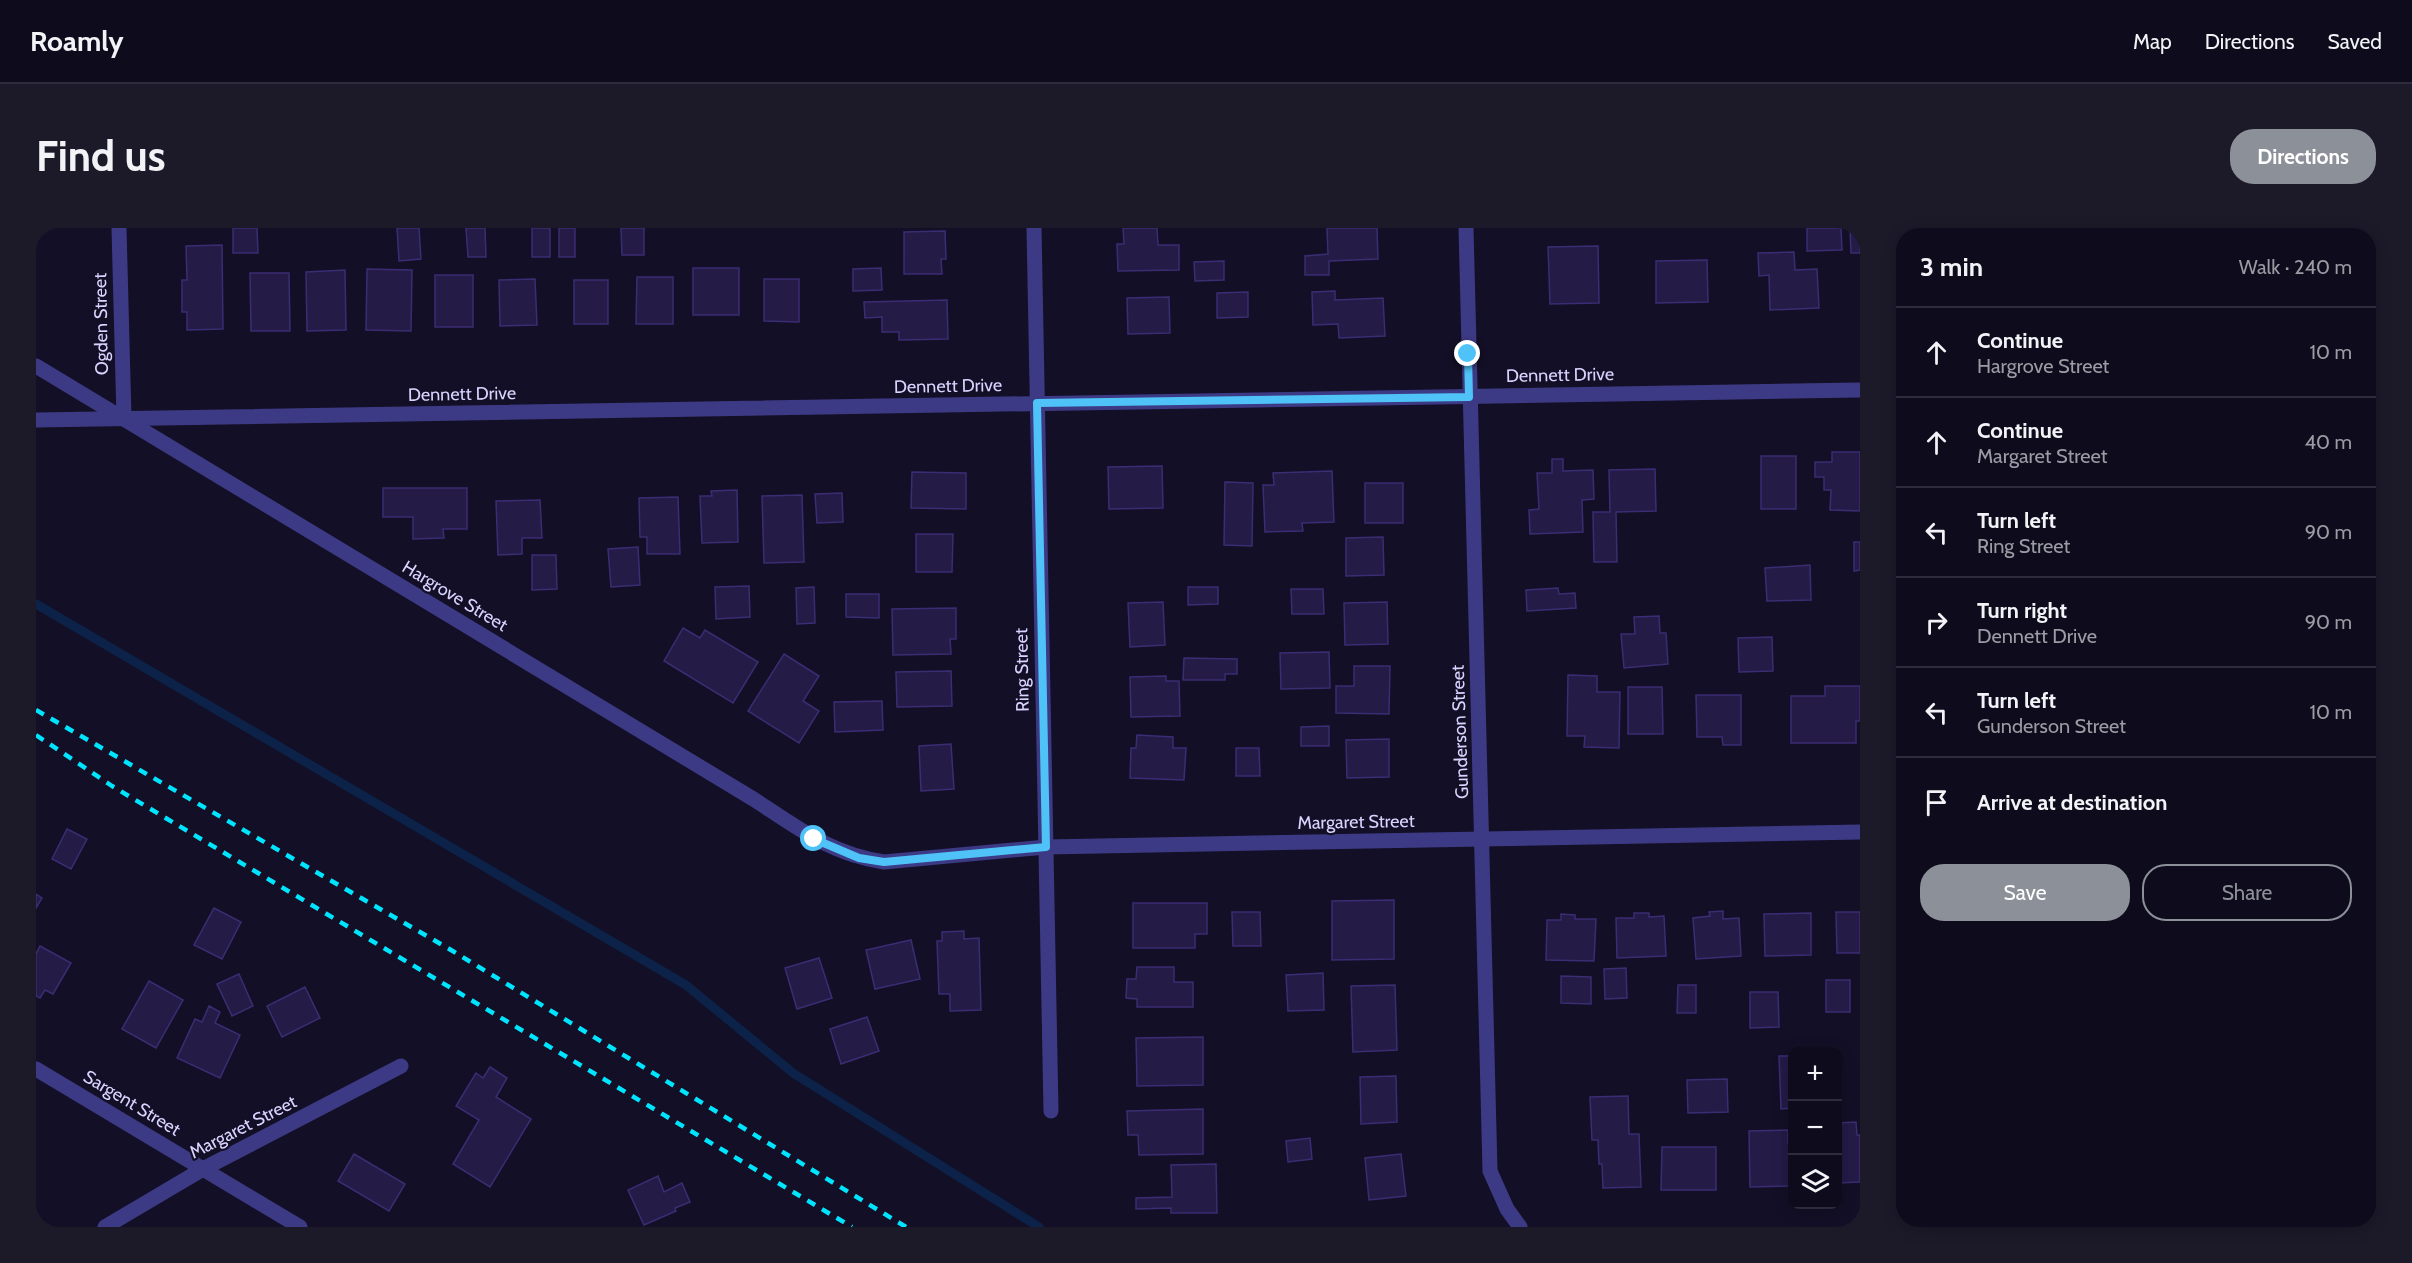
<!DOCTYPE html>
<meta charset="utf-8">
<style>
body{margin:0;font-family:Cabin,sans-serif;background:#1c1929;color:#f1f3f6}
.controls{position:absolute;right:18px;bottom:18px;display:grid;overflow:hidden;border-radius:12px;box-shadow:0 3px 15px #0003}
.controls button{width:54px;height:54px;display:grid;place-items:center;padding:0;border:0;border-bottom:2px solid #2e2b3b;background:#0e0b1c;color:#f1f3f6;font:30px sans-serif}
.stop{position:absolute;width:18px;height:18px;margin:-14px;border:4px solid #4fc3f7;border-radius:50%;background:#fff}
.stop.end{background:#4fc3f7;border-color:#fff;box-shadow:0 2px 6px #0008}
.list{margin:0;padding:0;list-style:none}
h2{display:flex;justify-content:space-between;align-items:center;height:78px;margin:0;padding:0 24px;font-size:26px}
h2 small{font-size:20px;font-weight:400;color:#9b9ba3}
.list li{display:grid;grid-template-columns:39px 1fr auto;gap:18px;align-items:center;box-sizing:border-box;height:90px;padding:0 24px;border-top:2px solid #2e2b3b}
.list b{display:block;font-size:22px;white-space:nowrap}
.list p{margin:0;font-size:20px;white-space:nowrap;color:#9b9ba3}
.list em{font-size:20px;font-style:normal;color:#9b9ba3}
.actions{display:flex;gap:12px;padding:18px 24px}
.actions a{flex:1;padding:14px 0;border:2px solid #8c9099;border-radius:24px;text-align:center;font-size:21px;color:#8c9099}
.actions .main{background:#8c9099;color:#fff}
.icon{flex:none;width:33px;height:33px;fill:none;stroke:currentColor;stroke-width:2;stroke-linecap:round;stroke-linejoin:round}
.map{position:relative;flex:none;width:1824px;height:999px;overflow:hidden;border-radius:24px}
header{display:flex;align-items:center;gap:36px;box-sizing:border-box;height:84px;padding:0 30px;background:#0e0b1c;border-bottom:2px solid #2e2b3b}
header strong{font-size:28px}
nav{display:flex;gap:33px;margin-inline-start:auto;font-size:21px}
.intro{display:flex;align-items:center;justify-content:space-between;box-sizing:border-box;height:144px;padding:0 36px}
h1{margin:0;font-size:42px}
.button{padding:15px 27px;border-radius:24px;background:#8c9099;color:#fff;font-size:21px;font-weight:700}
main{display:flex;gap:36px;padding:0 36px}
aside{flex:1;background:#0e0b1c;border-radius:24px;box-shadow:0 3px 15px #0003}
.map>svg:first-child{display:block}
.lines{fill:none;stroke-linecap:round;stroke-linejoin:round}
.stream{stroke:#0c2248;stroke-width:9}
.building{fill:#241b47;stroke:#3b2d73;stroke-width:1.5}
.minor{stroke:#3d3a85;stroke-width:15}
.rail{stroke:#00e5ff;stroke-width:4.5;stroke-dasharray:9 8;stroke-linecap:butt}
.route{stroke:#4fc3f7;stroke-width:8}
.labels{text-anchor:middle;stroke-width:4.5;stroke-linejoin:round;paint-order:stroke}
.street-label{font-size:18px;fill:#d9d4ff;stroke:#130f26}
</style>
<header>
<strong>Roamly</strong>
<nav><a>Map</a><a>Directions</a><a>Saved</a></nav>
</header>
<div class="intro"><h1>Find us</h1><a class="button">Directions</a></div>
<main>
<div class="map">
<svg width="1824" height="999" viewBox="0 0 1824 999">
<rect width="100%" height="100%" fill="#130f26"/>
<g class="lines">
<!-- stream -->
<path class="stream" d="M0 376 650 757 757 845 1003 999"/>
</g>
<!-- building -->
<g class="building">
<path d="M197 0H221L222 25H197Z"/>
<path d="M361 0H383L385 31 363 33Z"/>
<path d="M430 0H449L450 29H432Z"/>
<rect x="496" y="0" width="18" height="29"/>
<rect x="523" y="0" width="16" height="29"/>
<path d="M585 0H608V27H586Z"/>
<path d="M1087 0H1121L1122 17H1143V42L1082 43 1081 16H1088Z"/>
<path d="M1291 0H1341L1342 31 1293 33V47H1269V28L1292 26Z"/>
<path d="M1771 0H1805L1806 22 1771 23Z"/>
<path d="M1814 0H1824V25H1815Z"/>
<path d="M909 3 910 31H905L906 46H868V4Z"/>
<path d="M186 17 187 101 151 102V84H146V52H151L150 18Z"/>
<path d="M1562 18 1563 75 1514 76 1512 19Z"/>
<path d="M1758 24 1759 42 1781 41 1783 80 1734 82 1733 47 1723 48 1722 25Z"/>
<path d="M1671 32 1672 74 1620 75V33Z"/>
<path d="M1188 33V52L1159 53 1158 34Z"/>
<rect x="657" y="40" width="46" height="47"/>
<path d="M845 40 846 62 817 63V41Z"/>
<path d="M331 41 376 42 375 103 330 102Z"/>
<path d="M309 42 310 102 271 103 270 44Z"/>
<path d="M214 45H253L254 103H215Z"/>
<rect x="399" y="47" width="38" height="52"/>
<path d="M601 49H637V96H600Z"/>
<path d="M499 51 501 97 464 98 463 52Z"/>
<path d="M728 51H763V94L728 93Z"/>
<rect x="538" y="52" width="34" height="44"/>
<path d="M1299 63V72L1347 70 1349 108 1303 110 1302 96 1277 97 1276 64Z"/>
<path d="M1212 64V89L1181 90V65Z"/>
<path d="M1133 69 1134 105 1092 106 1091 70Z"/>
<path d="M911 72 912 111 863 112V104H846V89L829 90 828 74Z"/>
<path d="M1796 224H1824V283L1794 282 1795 262H1788V249H1779V234H1796Z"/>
<rect x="1725" y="228" width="35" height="53"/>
<path d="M1516 231H1527V243L1557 242 1558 271 1546 272 1547 304 1494 306 1493 282 1503 281 1501 245H1516Z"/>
<path d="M1126 238 1127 280 1073 281 1072 239Z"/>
<path d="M1619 241 1620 283 1580 284 1581 334H1558L1557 284H1574L1573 242Z"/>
<path d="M1296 243 1298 294 1266 295 1267 303 1229 304 1227 257H1238L1237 245Z"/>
<path d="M876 244 930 245V281L875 280Z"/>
<path d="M1189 254 1217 255 1216 318 1188 317Z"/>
<rect x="1329" y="255" width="38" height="40"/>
<path d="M347 260H431V301H407L408 310 377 311V289H347Z"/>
<path d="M701 262 702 314 666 315 664 268H676L675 263Z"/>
<path d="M806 265 807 294 781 295 779 266Z"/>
<path d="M766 267 768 334 728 335 726 268Z"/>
<path d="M642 269 644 326H611V309H604L603 270Z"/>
<path d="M504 272 506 310H486V326L462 327 460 273Z"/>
<path d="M880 306H917L916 344H880Z"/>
<path d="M1347 309 1348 347 1310 348V310Z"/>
<path d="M1818 314H1824V342L1818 343Z"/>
<path d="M602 319 604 357 575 359 572 321Z"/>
<path d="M496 327H520L521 361 496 362Z"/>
<path d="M1774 337 1775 372 1731 373 1729 340Z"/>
<path d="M713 358 714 389 680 391 679 359Z"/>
<path d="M778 359 779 395 761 396 760 360Z"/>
<path d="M1152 359H1182V376L1152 377Z"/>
<path d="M1522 360 1523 366 1539 365 1540 380 1491 383 1490 362Z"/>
<path d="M1255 361H1287L1288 386H1256Z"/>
<path d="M810 366H843V390L810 389Z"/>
<path d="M1127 374 1129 417 1094 419 1092 375Z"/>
<path d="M1351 374 1352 416 1309 417 1308 375Z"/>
<path d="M920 380V411H914L915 426 857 427 856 381Z"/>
<path d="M1623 388 1624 405H1630L1632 436 1588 440 1585 406H1599L1598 389Z"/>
<path d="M647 400 664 410 669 402 722 434 697 475 628 433Z"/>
<path d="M1736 409 1737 443 1703 444 1702 410Z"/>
<path d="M1293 424 1294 460 1245 461 1244 425Z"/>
<path d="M748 426 783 448 767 473 783 483 763 515 712 483Z"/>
<path d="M1148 430 1201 431V446H1189V452H1147Z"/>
<path d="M1318 438H1354L1353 486 1300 485V458H1318Z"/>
<path d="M915 443 916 478 861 479 860 444Z"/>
<path d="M1532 447 1561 448V464H1584L1583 520 1548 519 1549 508H1531Z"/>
<path d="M1130 448V453H1143L1144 488 1095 489 1094 449Z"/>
<path d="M1789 458H1824V493H1820V515H1755V468H1789Z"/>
<path d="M1592 459H1626L1627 506H1592Z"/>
<path d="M1660 467H1705V517H1687L1686 509H1661Z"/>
<path d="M846 473 847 502 799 504 798 474Z"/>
<path d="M1293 498V518H1265V499Z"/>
<path d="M1101 507 1137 509V520H1150L1148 552 1094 550 1095 520H1100Z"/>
<path d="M1353 511V549L1311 550 1310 512Z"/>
<path d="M915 516 918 561 885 563 883 518Z"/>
<path d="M1200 520H1223L1224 548H1200Z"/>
<path d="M31 601 51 611 35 641 16 631Z"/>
<path d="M0 666 6 670 0 680Z"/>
<path d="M1358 672V731L1296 732V673Z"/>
<path d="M1097 675H1171V706H1159V720H1097Z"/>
<path d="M178 680 205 694 186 731 158 717Z"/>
<path d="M1687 683V691L1703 690 1705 728 1660 731 1657 690 1674 688 1673 684Z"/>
<path d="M1196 684H1224L1225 718H1197Z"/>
<path d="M1800 684H1824V725H1801Z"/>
<path d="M1598 685H1613V689L1628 688 1630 728 1581 730 1580 690H1598Z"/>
<path d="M1775 685V727L1729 728 1728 686Z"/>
<path d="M1525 686 1539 687V691H1560L1558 733 1510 732 1511 692H1525Z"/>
<path d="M928 703V711L943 710 945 782 914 783V766H903L901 713H906V704Z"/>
<path d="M875 712 884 751 839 761 830 722Z"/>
<path d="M4 718 35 735 17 766 9 762 4 770 0 768V726Z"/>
<path d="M783 730 796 770 761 781 749 740Z"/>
<path d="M1101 739H1138V754H1157V779H1101V771L1090 770 1091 751H1100Z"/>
<path d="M1590 740 1591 770 1569 771 1568 741Z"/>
<path d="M1287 745 1288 782 1252 783 1250 747Z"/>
<path d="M203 746 217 778 196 788 181 756Z"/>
<path d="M1525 748 1555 749V776L1525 775Z"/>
<rect x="1790" y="752" width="24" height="32"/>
<path d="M113 753 147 772 120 820 86 801Z"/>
<path d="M1359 757 1361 822 1317 824 1315 758Z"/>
<path d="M1642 757H1660V785H1641Z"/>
<path d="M269 759 284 790 246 809 231 778Z"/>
<path d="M1714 764H1742L1743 799 1714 800Z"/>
<path d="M173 778 184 784 179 795 204 807 184 850 141 830 159 791 166 794Z"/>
<path d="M831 789 843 823 805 836 794 801Z"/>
<path d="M1167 809V857L1101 858 1100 810Z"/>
<path d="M1743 828H1756V880L1745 881Z"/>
<path d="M454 839 471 850 460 869 495 891 454 959 417 936 443 892 420 878 440 845 447 850Z"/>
<path d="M1360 848 1361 894 1325 896 1324 849Z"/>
<path d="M1691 851 1692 884 1652 885 1651 852Z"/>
<path d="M1592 868 1593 906H1603L1605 959 1567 960 1566 936H1563L1562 912H1556L1554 869Z"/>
<path d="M1167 881V926L1103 927 1102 907H1092L1091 883Z"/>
<path d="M1820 894 1821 907H1824V954L1802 955V895Z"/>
<path d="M1752 902V915H1756V958L1714 959 1713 903Z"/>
<path d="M1274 910 1276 931 1252 934 1250 913Z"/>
<path d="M1626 919H1680V962H1625Z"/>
<path d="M318 926 369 956 353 983 302 953Z"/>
<path d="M1365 926 1370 968 1333 972 1329 930Z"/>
<path d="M1180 936 1181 985H1135V980L1100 981V970L1136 969 1135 937Z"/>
<path d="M622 948 628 964 646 955 654 974 639 980 640 983 608 997 592 962Z"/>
</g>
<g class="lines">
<!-- minor -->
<g class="minor">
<path d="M83 0 88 190"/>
<path d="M998 0 1015 883"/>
<path d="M1430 0 1454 943 1471 981 1484 999"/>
<path d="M0 138 719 572C763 601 795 626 848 634L1010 619 1824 604"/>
<path d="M0 192 1824 162"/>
<path d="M0 841 264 999"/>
<path d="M69 999 167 941 365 838"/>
</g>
<!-- rail -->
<g class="rail">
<path d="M0 482 415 722 870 999"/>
<path d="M0 507 76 558 816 999"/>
</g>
</g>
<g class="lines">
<!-- route -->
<path class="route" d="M778 611 823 630 848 634 1010 619 1001 175 1433 169 1432 126"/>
</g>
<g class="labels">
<!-- street labels -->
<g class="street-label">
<text transform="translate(65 96) rotate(-91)" y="6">Ogden Street</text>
<text transform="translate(1524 147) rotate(-1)" y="6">Dennett Drive</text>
<text transform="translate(912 158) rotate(-1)" y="6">Dennett Drive</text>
<text transform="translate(426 166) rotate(-1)" y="6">Dennett Drive</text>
<text transform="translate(419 368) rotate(31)" y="6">Hargrove Street</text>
<text transform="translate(986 442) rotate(-91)" y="6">Ring Street</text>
<text transform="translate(1424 504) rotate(-92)" y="6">Gunderson Street</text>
<text transform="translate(1320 594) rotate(-1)" y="6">Margaret Street</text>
<text transform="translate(96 875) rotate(31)" y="6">Sargent Street</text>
<text transform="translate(207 899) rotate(-27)" y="6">Margaret Street</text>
</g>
</g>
</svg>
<div class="controls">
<button>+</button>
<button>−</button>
<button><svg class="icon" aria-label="layers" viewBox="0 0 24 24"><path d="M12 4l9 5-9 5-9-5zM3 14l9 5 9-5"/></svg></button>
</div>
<div class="stop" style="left:778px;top:611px"></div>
<div class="stop end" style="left:1432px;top:126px"></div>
</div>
<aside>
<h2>3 min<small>Walk · 240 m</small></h2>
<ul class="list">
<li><svg class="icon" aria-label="ahead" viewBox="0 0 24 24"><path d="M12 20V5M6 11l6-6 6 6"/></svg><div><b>Continue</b><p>Hargrove Street</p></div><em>10 m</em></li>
<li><svg class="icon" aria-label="ahead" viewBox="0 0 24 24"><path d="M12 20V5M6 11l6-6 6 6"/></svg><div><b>Continue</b><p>Margaret Street</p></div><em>40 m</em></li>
<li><svg class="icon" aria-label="left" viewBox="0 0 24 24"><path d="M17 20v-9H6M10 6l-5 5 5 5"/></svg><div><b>Turn left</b><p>Ring Street</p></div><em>90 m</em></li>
<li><svg class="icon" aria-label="right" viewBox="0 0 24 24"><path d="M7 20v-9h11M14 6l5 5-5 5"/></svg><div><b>Turn right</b><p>Dennett Drive</p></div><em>90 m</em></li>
<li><svg class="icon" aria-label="left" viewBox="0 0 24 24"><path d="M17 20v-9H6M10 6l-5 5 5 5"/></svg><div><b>Turn left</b><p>Gunderson Street</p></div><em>10 m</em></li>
<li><svg class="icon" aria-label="arrive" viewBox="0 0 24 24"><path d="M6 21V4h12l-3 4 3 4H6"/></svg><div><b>Arrive at destination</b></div></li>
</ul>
<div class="actions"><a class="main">Save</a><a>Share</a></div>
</aside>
</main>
